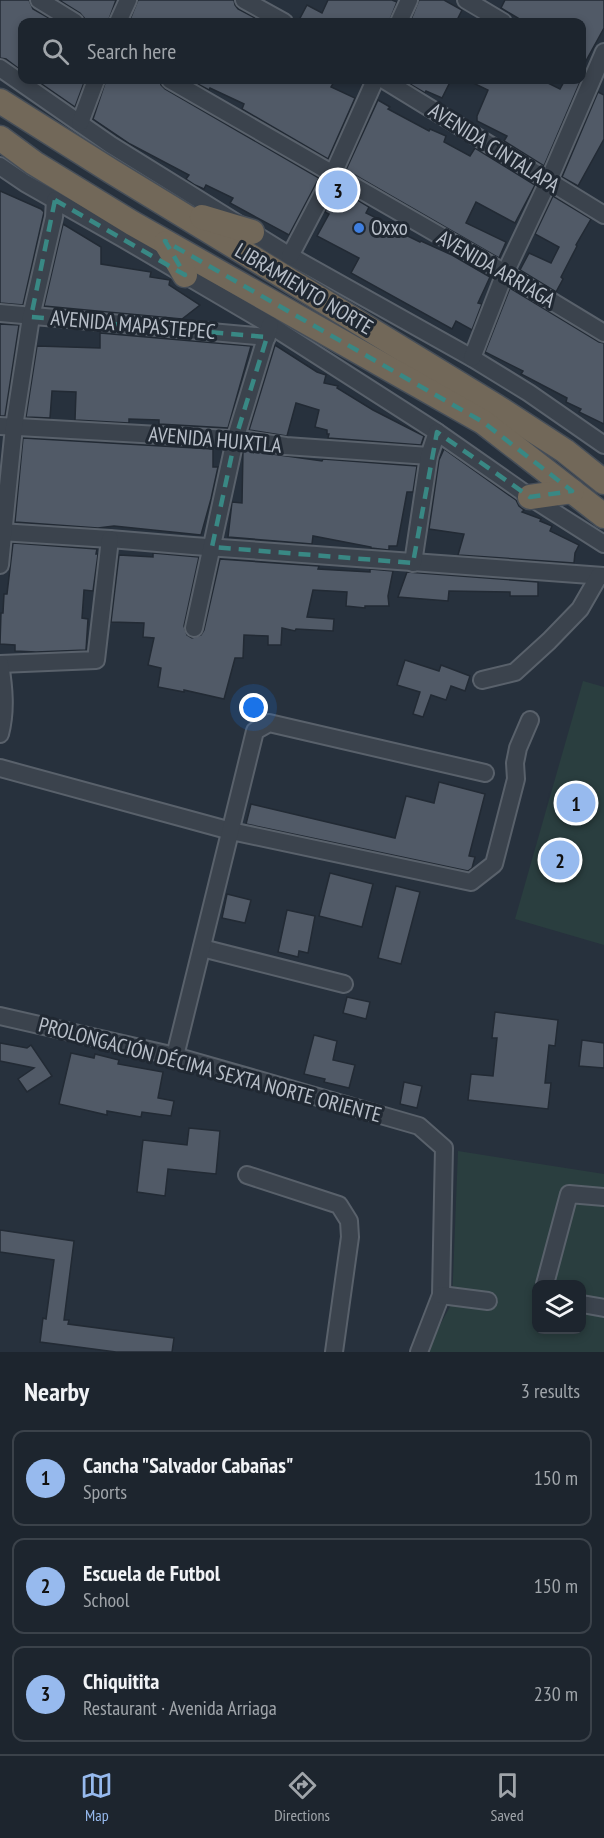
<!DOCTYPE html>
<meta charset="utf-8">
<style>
body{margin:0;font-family:"PT Sans Narrow",sans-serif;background:#2a313a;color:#f1f3f6}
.controls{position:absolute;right:18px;bottom:18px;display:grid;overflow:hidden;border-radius:12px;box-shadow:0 3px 9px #0003}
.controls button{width:54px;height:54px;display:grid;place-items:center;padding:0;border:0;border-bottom:2px solid #3b424a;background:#1d252e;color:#f1f3f6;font:30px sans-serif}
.you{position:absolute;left:254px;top:708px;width:21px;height:21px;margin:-15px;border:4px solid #fff;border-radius:50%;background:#1a73e8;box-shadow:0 0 0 9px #1a73e833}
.badge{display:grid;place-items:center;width:39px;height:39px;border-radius:50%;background:#97baee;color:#111;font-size:20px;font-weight:700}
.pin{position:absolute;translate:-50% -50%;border:3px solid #fff;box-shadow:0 2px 6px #0006}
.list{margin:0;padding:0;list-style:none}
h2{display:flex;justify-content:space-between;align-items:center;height:78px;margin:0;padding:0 24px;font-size:26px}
h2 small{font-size:20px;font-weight:400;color:#a0a5aa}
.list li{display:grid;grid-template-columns:39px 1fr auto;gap:18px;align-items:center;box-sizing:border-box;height:96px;margin:0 12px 12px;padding:0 12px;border:2px solid #3b424a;border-radius:12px}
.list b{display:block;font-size:22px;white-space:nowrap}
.list p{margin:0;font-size:20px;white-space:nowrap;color:#a0a5aa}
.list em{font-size:20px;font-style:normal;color:#a0a5aa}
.icon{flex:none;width:33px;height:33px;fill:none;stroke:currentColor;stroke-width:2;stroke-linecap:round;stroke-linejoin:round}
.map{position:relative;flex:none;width:604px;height:1352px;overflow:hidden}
.search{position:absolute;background:#1d252e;box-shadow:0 3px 9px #0003;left:18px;right:18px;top:18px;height:66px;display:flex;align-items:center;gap:15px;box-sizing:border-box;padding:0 21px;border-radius:12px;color:#a0a5aa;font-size:22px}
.sheet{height:402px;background:#1d252e}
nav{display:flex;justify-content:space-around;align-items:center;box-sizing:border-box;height:84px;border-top:2px solid #3b424a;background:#1d252e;font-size:16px;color:#a0a5aa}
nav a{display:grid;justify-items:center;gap:3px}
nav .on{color:#97baee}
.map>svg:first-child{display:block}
.green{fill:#2a3e3f;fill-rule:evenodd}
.building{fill:#515a67;stroke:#222a34;stroke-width:1.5}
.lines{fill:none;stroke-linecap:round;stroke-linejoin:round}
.minor-casing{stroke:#59616b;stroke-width:20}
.highway-casing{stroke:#464e58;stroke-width:27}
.minor{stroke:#3b434d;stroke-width:16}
.highway{stroke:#726859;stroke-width:24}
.marked{fill:none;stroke:#398884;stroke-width:4.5;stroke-dasharray:12 8;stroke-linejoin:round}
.shop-dot{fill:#3f7fe0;stroke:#202832;stroke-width:2}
.labels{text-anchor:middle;stroke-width:6;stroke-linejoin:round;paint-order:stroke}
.street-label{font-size:21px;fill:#b7bec8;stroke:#202832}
.poi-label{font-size:21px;fill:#b7bec8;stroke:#202832;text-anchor:start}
</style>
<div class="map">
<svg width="604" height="1352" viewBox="0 0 604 1352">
<rect width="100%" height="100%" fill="#27313d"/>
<!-- green -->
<g class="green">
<path d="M583 681 604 687V945L515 919Z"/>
<path d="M458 1151 604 1174V1352H425L452 1303ZM536 1284H582V1330H536Z"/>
</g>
<!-- building -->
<g class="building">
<path d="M0 0H29L33 9 56 22H22V71L6 59 0 58Z"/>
<path d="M59 0H116L108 22H91L85 19 80 13Z"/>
<path d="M138 0H234L235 5 238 9 263 22H129Z"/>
<path d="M328 0H392L397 2 389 22H298L307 5 322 13Z"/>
<path d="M419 0H444L462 10 456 22H410Z"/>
<path d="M505 0H604V28L582 68V22H516L518 18 501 8Z"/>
<path d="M36 80H85L75 107Z"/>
<path d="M106 80H160L161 85 165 89 319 178 289 235 230 203 233 198 206 185 204 189 195 185 186 179 189 175 130 144 93 119Z"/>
<path d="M190 80H335L331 87 355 98 328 159 242 109 244 104 210 88 209 90Z"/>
<path d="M403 80H451L442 98 426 91 425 93Z"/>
<path d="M467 80H542L560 89 565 80H575L580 82 544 166 504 141 507 136 477 121V116L488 90Z"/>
<path d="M598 92 604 95V139L578 186 562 177Z"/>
<path d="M378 100 390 107 388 109 429 131 430 129 446 136 444 142 470 156 475 148 535 185 515 223 476 202 466 223 506 242 499 258 346 170Z"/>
<path d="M0 191 41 209 44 212 23 305 0 303Z"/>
<path d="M351 196 369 207 366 213 390 225 389 227 420 242 421 241 452 255 490 277 478 303 482 304 472 330 456 321 452 329 351 273 359 258 317 236 329 214 325 212 332 198 346 205Z"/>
<path d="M553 196 591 219 576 245 577 246 561 277 563 279 556 292 520 270 529 253 551 263 559 247 535 234Z"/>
<path d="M63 224 101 247V264L151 272 150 277 170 280 169 285 200 305 182 319 44 306Z"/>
<path d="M510 288 599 342 604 343V424L579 412 581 409 566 402 567 398 521 374 523 371 485 352Z"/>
<path d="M0 324 19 325 5 416H0Z"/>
<path d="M100 333 251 346 228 428 159 424V420L129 419V423L75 420 76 392 52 391 50 418 26 417 37 346 100 348Z"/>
<path d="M275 345 317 372 326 375 324 383 338 386 337 388 373 410 424 436 421 445 328 438 329 434H327V430L315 427 319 410 296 403 287 436 249 430Z"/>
<path d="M23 438 213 449V467H218L211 499 201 535 114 526 98 528 15 522Z"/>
<path d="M444 449 516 500 519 506 524 510 522 512 541 519 540 521 552 526 550 531 579 545 575 553 574 563 458 555 464 534 429 529 439 460Z"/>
<path d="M243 450 322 461 323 459 417 466 413 492H407L397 546H389V550L371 548V547L313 536 312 544 228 537 232 502 242 503Z"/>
<path d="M13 543 97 549 96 554H98L93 591 84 590 82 618 88 619 86 650 36 652 15 651V645L0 644 1 613H3L4 594H7Z"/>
<path d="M153 553 199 557 184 626 187 635 192 638 201 635 204 630 220 559 319 566 318 569 370 572V569L393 571 388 596 389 606H365V608L346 606 347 592 313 590 307 617 334 619 333 631 296 629 295 631 282 628 281 645H268V636L244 635 243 658H235L224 699 184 690V692L158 687 161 668 148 665 154 638 143 637 144 623 111 622 119 555 153 557Z"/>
<path d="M407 572 538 582V596H510V592L449 591 448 601 398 597Z"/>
<path d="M405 660 439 671 441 665 470 676 465 691 451 686 446 700 431 695 423 717 413 714 420 692 397 685Z"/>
<path d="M439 782 485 794 469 856 475 857 472 868 468 871 246 824 251 804 395 838 406 796 434 803Z"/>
<path d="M330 873 373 884 362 927 319 916Z"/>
<path d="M396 886 420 892 401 964 378 958Z"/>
<path d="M227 894 251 900 245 923 222 918Z"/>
<path d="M287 910 315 916 308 953 299 951 298 957 278 952Z"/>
<path d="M347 997 370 1002 366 1019 343 1013Z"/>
<path d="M495 1012 558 1020 555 1046 549 1045 545 1083H551L548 1109 468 1100 471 1074 493 1076 497 1038H492Z"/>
<path d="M314 1035 337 1041 333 1060 355 1065 349 1088 324 1082 325 1079 304 1074Z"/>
<path d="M582 1040 604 1043V1068L579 1066Z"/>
<path d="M0 1043 27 1048 31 1045 52 1076 27 1092 18 1079 34 1068 0 1061Z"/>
<path d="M71 1053 94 1058 95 1054 119 1060 118 1064 163 1072 158 1098 174 1101 171 1116 142 1112 141 1117 107 1111V1115L59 1104Z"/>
<path d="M404 1082 422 1086 417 1108 400 1104Z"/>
<path d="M189 1128 220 1131 216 1174 168 1169 165 1196 137 1192 143 1140 187 1145Z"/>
<path d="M0 1230 74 1241 64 1320H69L68 1324 174 1338 172 1352H116L40 1342 43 1318 46 1319 54 1260 0 1252Z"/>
</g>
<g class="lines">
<defs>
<g id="minor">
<path d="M39 0 75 22"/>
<path d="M244 0 284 22"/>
<path d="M466 0 503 22"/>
<path d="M118 22 128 0"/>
<path d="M399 22 409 0"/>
<path d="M0 68 111 145 290 256 472 358 529 393 604 445"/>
<path d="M170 80 505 273 604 333"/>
<path d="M384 80 604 215"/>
<path d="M80 123 96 80"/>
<path d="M0 166 25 183 122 238 270 325 437 432 530 497 604 544"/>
<path d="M290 256 333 174 375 80"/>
<path d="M0 313 267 337"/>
<path d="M472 358 505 273 548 182 604 52"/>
<path d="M0 426 247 440 286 446 429 456"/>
<path d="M0 532 110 539 193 546 604 576"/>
<path d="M413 563 429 456 437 432"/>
<path d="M0 565 14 427 31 317 54 217 55 200"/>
<path d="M194 628 235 440 270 325"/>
<path d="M0 664 96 660 110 539"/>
<path d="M0 664C4 688 6 711 0 734"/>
<path d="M482 680 515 672 549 641 580 609 599 576"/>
<path d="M0 768 231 831 471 882 494 864 516 779 515 763 518 748 530 720"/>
<path d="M202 948 344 984"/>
<path d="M0 1016 175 1056 419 1126 444 1148 441 1295 419 1352"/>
<path d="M175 1056 255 731 269 723 485 773"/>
<path d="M247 1175 339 1205 349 1221 350 1237 334 1352"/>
<path d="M545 1284 569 1194 604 1197"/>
<path d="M441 1295 488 1301"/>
<path d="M582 1304 604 1308"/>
</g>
<g id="highway">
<path d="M0 101 111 171 497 407 565 451 604 482"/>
<path d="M0 138 34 163 132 223 483 422 604 516"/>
<path d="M202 217 252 232"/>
<path d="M166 243 185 275"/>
<path d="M530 497 572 491"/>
</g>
</defs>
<!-- minor casing -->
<use href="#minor" class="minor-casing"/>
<!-- highway casing -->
<use href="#highway" class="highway-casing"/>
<!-- minor -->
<use href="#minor" class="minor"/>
<!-- highway -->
<use href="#highway" class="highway"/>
</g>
<!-- marked area -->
<path class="marked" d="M55 200 185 275 165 241 483 422 572 491 530 497 437 432 413 563 212 547 235 440 267 337 31 317Z"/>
<!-- markers -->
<circle class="shop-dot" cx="359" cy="228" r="6"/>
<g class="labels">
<!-- street labels -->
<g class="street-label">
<text transform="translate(494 148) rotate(32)" y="7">AVENIDA CINTALAPA</text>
<text transform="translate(496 269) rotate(30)" y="7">AVENIDA ARRIAGA</text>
<text transform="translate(304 289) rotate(31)" y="7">LIBRAMIENTO NORTE</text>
<text transform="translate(133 325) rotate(5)" y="7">AVENIDA MAPASTEPEC</text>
<text transform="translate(215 440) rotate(5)" y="7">AVENIDA HUIXTLA</text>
<text transform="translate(210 1070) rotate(15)" y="7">PROLONGACIÓN DÉCIMA SEXTA NORTE ORIENTE</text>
</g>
<!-- poi labels -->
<g class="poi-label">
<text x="371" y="235">Oxxo</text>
</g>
</g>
</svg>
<div class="controls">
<button><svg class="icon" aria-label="layers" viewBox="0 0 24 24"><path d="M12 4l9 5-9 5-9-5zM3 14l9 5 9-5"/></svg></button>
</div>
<div class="you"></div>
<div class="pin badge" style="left:576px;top:803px">1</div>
<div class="pin badge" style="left:560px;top:860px">2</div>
<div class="pin badge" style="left:338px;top:190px">3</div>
<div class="search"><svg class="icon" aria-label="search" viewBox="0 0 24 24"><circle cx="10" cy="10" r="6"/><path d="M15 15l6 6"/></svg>Search here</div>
</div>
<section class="sheet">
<h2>Nearby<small>3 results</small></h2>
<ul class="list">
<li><span class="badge">1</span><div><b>Cancha &quot;Salvador Cabañas&quot;</b><p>Sports</p></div><em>150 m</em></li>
<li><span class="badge">2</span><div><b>Escuela de Futbol</b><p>School</p></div><em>150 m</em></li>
<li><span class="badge">3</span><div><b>Chiquitita</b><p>Restaurant · Avenida Arriaga</p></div><em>230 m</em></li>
</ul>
</section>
<nav>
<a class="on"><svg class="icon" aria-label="map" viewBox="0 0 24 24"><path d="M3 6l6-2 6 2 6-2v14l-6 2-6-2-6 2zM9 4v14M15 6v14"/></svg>Map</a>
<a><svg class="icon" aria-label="directions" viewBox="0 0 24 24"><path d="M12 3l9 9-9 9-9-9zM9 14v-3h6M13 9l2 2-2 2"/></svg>Directions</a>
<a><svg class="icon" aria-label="saved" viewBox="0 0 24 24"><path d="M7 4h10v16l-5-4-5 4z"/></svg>Saved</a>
</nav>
